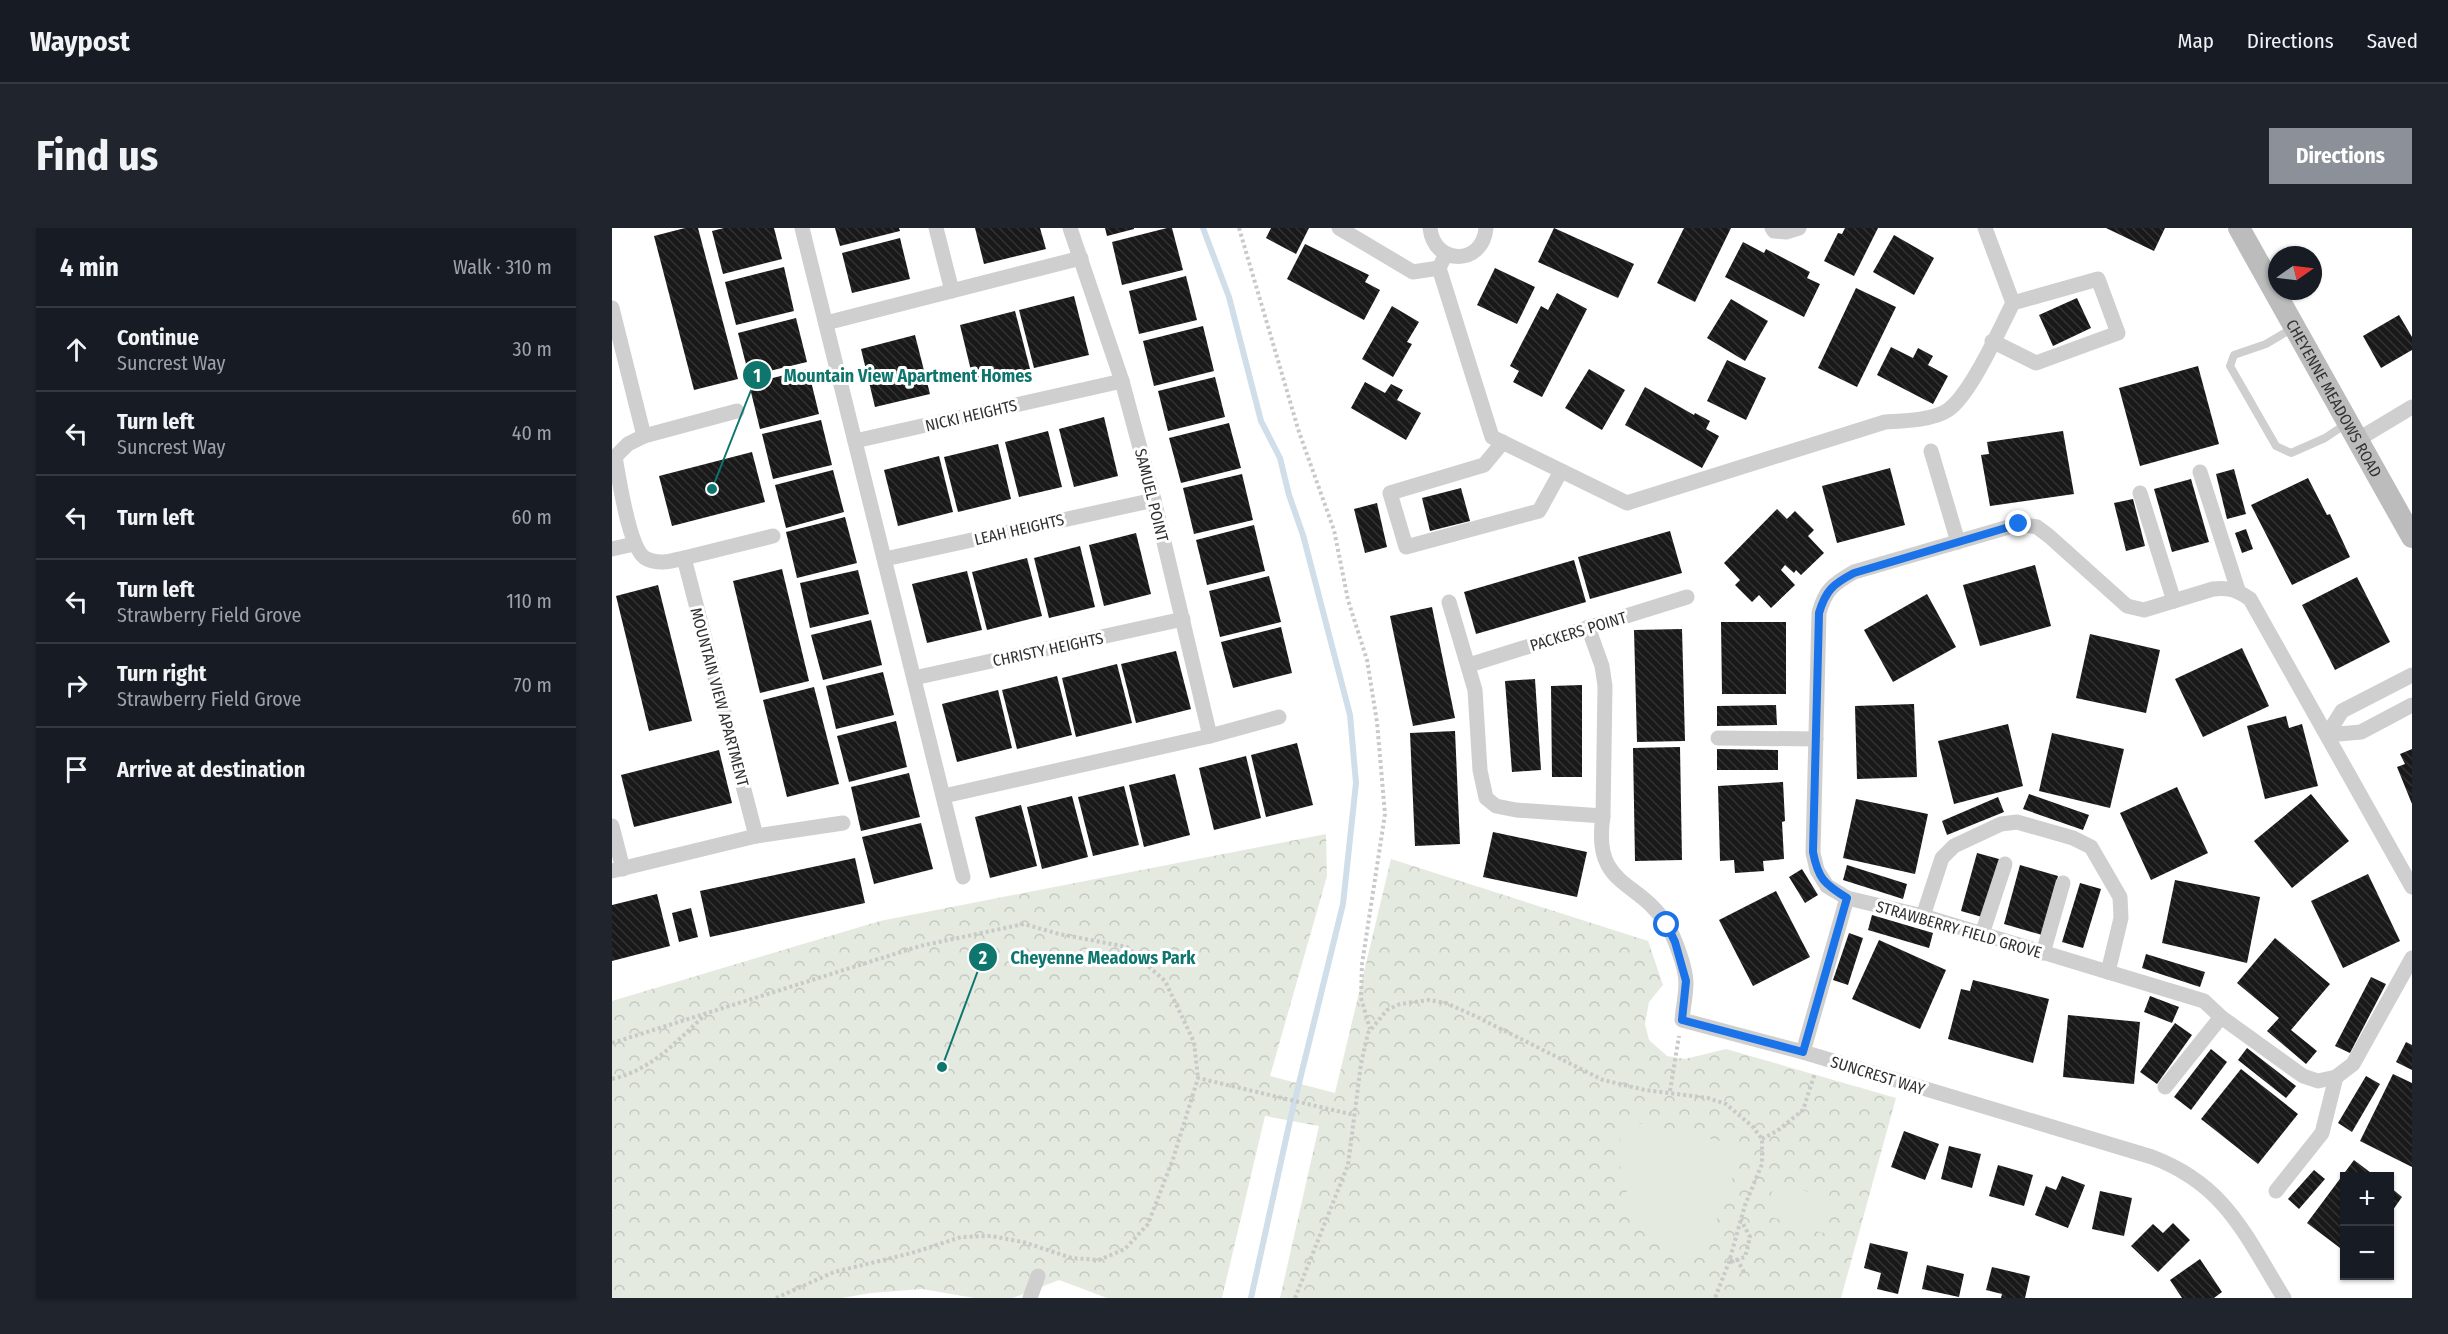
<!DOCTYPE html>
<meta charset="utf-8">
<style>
body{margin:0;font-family:"Fira Sans Condensed",sans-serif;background:#20242c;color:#f1f3f6}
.controls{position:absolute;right:18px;bottom:18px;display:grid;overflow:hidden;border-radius:0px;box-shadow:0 2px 4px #0004}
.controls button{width:54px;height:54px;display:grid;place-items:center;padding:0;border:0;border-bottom:2px solid #363941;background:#171b24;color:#f1f3f6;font:30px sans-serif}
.compass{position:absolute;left:1656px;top:18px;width:54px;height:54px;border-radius:50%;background:#171b24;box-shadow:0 2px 4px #0004;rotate:76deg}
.stop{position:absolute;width:18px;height:18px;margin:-14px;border:4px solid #1a73e8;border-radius:50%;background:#fff}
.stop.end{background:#1a73e8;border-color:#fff;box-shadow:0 2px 6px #0008}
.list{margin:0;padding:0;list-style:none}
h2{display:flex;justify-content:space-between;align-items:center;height:78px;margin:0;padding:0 24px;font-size:26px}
h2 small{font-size:20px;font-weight:400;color:#9ea1a6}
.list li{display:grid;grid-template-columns:39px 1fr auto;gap:18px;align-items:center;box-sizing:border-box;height:84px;padding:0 24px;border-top:2px solid #363941}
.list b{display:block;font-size:22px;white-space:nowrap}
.list p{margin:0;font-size:20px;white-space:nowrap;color:#9ea1a6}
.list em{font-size:20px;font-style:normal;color:#9ea1a6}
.icon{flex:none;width:33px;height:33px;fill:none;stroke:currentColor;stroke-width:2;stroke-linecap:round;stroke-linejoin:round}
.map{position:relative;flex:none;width:1800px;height:1070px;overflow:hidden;border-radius:0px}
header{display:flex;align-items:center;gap:36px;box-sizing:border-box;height:84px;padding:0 30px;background:#171b24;border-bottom:2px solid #363941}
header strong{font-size:28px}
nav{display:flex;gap:33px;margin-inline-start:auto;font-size:21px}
.intro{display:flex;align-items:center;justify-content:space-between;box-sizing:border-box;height:144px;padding:0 36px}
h1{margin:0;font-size:42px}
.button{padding:15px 27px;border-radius:0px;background:#8c9099;color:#fff;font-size:21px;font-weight:700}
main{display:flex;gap:36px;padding:0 36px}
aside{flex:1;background:#171b24;border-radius:0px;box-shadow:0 2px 4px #0004}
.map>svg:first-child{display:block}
.park{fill:url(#park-crowns)}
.pitch{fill:#e4eadf}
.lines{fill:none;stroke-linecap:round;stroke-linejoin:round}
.stream{stroke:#d0deea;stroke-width:6}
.building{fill:url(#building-back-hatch)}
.path{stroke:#c9c9c9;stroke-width:4;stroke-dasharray:3 3;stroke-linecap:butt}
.lane{stroke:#cfcfcf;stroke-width:8}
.street{stroke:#cfcfcf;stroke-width:15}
.secondary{stroke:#bcbcbc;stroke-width:22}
.route{stroke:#1a73e8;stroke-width:8}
.labels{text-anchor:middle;stroke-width:6;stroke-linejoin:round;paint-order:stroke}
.street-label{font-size:16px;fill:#323232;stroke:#fff}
.leader{fill:none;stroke:#0f766e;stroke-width:2}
.callout-dot{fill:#0f766e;stroke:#fff;stroke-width:2}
.mark-label{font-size:18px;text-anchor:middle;font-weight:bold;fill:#fff}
.callout-label{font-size:18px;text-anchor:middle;font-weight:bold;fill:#0f766e;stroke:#fff;stroke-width:6;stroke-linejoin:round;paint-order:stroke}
</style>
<header>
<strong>Waypost</strong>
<nav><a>Map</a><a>Directions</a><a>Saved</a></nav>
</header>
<div class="intro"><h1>Find us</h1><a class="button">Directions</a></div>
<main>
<aside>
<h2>4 min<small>Walk · 310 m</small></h2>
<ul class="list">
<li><svg class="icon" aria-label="ahead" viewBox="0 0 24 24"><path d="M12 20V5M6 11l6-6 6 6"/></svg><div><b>Continue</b><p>Suncrest Way</p></div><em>30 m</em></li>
<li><svg class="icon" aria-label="left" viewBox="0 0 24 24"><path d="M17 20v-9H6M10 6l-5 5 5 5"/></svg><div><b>Turn left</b><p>Suncrest Way</p></div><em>40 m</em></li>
<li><svg class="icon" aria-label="left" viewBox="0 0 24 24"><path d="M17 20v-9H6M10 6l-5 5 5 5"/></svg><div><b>Turn left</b></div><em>60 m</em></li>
<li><svg class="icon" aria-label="left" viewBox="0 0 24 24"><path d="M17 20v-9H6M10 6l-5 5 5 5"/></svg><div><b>Turn left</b><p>Strawberry Field Grove</p></div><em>110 m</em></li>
<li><svg class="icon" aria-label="right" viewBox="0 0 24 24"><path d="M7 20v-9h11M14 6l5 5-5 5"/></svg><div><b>Turn right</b><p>Strawberry Field Grove</p></div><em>70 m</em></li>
<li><svg class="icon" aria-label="arrive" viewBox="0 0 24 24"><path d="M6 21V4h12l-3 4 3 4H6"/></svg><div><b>Arrive at destination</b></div></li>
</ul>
</aside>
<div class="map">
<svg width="1800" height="1070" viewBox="0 0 1800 1070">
<defs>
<pattern id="park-crowns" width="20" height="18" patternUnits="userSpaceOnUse" patternTransform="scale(1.5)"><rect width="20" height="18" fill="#e4eadf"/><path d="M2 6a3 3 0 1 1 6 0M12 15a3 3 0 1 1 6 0" fill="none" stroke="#c4c9c0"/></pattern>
<pattern id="building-back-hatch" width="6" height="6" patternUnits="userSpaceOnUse" patternTransform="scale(1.5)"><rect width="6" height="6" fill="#191919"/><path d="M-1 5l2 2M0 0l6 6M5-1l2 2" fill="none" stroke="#323232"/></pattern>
</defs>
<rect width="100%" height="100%" fill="#fff"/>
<!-- park -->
<path class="park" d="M714 606 715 648 658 848 723 865 779 631 1036 713 1051 757 1037 774 1033 796 1037 812 1055 828 1073 831 1114 821 1284 870 1229 1070H668L707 898 653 888 610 1070H495L447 1052 401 1070H362L310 1061 259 1065 230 1070H0V773L268 693Z"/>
<!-- pitch -->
<g class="pitch">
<path d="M1013 892 1122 916 1129 927 1091 1029C1083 1028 1074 1027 1068 1024 1030 1005 1008 965 1007 924 1006 914 1011 902 1013 892Z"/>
<path d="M1163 954 1221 971 1211 1005 1153 987Z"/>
</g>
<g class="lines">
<!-- stream -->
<path class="stream" d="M591 0 617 69 649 193 668 230 677 267 691 307 738 487 744 555 731 676 679 888 639 1070"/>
</g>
<!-- building -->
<g class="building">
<path d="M73 0H86L126 151 82 162 42 8Z"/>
<path d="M112 0H162L170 31 111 46 100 3Z"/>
<path d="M223 0H287L288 3 228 18Z"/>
<path d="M363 0H428L434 21 372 36Z"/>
<path d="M493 0H522V1L495 8Z"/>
<path d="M555 0H560L571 42 510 57 500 14Z"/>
<path d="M659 0H697L684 26 654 10Z"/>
<path d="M942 0 1022 36 1006 70 926 34Z"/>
<path d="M1072 0H1119L1083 74 1045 55Z"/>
<path d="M1233 0H1266L1242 48 1212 33 1226 5 1230 6Z"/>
<path d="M1494 0H1553L1542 23Z"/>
<path d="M1282 7 1322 30 1302 67 1261 44Z"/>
<path d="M288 10 298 51 240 65 230 25Z"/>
<path d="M1131 14 1152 25 1154 21 1198 44 1195 50 1208 56 1192 89 1113 49Z"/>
<path d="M693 16 757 47 753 54 768 62 752 92 675 51Z"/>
<path d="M172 39 182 83 124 97 113 54Z"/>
<path d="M883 40 923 59 905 96 865 77Z"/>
<path d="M574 48 585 92 527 106 517 63Z"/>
<path d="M1244 60 1284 79 1245 159 1206 140Z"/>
<path d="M945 65 975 81 930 169 901 154 907 143 898 138 929 78 936 82Z"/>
<path d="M462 68 477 127 422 140 407 82Z"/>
<path d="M1465 70 1479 100 1441 118 1427 87Z"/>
<path d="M1119 71 1156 93 1133 133 1095 110Z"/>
<path d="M780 78 807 94 795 114 800 116 781 149 750 131Z"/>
<path d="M403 83 418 141 362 155 348 97Z"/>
<path d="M1787 87 1800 109V122L1769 140 1751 108Z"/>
<path d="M184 90 195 134 137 148 126 105Z"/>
<path d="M591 98 602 143 542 158 531 113Z"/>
<path d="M303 107 318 166 263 179 249 121Z"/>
<path d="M1279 119 1301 130 1306 120 1321 128 1316 137 1336 148 1321 176 1265 147Z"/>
<path d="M1115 132 1154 150 1134 192 1095 173Z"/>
<path d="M1586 138 1607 216 1528 238 1507 160Z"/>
<path d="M196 141 207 186 148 201 137 156Z"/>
<path d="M977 141 1013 162 990 202 953 180Z"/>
<path d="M603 149 613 189 556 203 546 163Z"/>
<path d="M753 154 773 165 779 156 791 162 785 172 809 185 794 212 739 180Z"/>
<path d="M1033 159 1082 187 1083 185 1098 193 1094 201 1107 208 1090 240 1013 197Z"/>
<path d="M492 189 506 248 462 259 447 201Z"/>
<path d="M209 192 220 237 161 251 150 206Z"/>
<path d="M617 195 629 240 569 255 557 210Z"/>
<path d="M436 203 450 259 407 269 393 214Z"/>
<path d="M1451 203 1462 266 1378 278 1369 227 1377 226 1375 214Z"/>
<path d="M386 216 399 271 346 284 332 229Z"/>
<path d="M140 224 153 274 60 298 47 248Z"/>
<path d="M327 228 341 284 286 298 272 242Z"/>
<path d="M1278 240 1293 297 1225 315 1210 258Z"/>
<path d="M1622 241 1634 286 1615 291 1604 246Z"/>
<path d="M221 242 232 284 174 300 163 257Z"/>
<path d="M630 246 641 292 582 306 571 260Z"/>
<path d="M1696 250 1715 287 1718 286 1738 329 1680 357 1639 277Z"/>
<path d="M1579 251 1597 314 1560 324 1542 261Z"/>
<path d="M849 260 858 293 818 303 810 270Z"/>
<path d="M1521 271 1533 318 1514 323 1502 275Z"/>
<path d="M765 275 775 319 753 325 742 281Z"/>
<path d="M1165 281 1175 291 1183 283 1202 302 1196 308 1212 325 1189 347 1184 342 1182 345 1173 337 1169 342 1183 357 1159 380 1147 367 1140 374 1123 357 1128 352 1112 335Z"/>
<path d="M233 289 245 335 185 350 174 304Z"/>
<path d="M642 297 653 343 595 357 584 312Z"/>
<path d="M1634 301 1641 321 1630 325 1623 305Z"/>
<path d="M1058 303 1070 345 978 371 966 329Z"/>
<path d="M524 305 539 366 492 378 477 317Z"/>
<path d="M468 318 483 379 437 390 422 330Z"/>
<path d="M415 330 430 388 375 402 360 344Z"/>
<path d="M962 332 974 374 864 406 852 364Z"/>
<path d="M1423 337 1439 398 1368 418 1351 357Z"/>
<path d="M170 341 197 453 148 465 121 353Z"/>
<path d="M246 342 257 386 198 400 188 355Z"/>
<path d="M355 343 370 402 315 415 300 356Z"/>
<path d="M657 348 669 394 608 409 597 363Z"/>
<path d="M1745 349 1778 414 1723 442 1690 377Z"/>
<path d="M46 357 80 493 37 503 4 368Z"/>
<path d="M1315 366 1344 419 1281 454 1252 402Z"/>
<path d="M820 379 843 490 801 498 778 388Z"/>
<path d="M259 392 270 437 211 452 199 407Z"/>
<path d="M1109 394H1174V466H1110Z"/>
<path d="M669 399 680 445 621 460 609 414Z"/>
<path d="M1070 401 1073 513 1025 514 1022 402Z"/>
<path d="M1478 406 1548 422 1534 485 1464 470Z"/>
<path d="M1630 420 1657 478 1591 509 1563 451Z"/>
<path d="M564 423 579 481 524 495 509 436Z"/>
<path d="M505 436 520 495 464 509 450 450Z"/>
<path d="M271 444 282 487 224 501 214 458Z"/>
<path d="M445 448 460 507 405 521 390 462Z"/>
<path d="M923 451 929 542 900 544 893 453Z"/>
<path d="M970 457V549H940L939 458Z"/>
<path d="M202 459 227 556 175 569 151 472Z"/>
<path d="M386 462 400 520 345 534 330 476Z"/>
<path d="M1302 476 1305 549 1245 551 1243 478Z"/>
<path d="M1164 477 1165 497 1105 498V478Z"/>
<path d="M1674 488 1677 500 1690 496 1706 558 1653 571 1635 498Z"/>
<path d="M284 493 295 539 237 554 225 508Z"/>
<path d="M1396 496 1411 558 1342 576 1326 513Z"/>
<path d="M843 503 848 616 803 618 798 505Z"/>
<path d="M1440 505 1512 521 1498 580 1427 563Z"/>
<path d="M685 515 701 577 654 589 639 527Z"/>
<path d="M1068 519 1070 632 1023 633 1021 520Z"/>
<path d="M1105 521 1166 522V542H1105Z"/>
<path d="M1800 521V576L1785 539 1793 536 1788 526Z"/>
<path d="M107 522 120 575 22 599 9 547Z"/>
<path d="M634 528 649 590 602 602 587 540Z"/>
<path d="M297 545 308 589 249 603 239 559Z"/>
<path d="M563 546 578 607 532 619 517 557Z"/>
<path d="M1171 554 1173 593 1170 594 1172 631 1151 633 1152 643 1123 645 1122 632 1108 633 1106 558Z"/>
<path d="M512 558 527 617 481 628 466 569Z"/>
<path d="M1565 559 1596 625 1539 652 1508 585Z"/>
<path d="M1417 566 1477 587 1471 602 1411 581Z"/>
<path d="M1699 566 1737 613 1680 660 1642 613Z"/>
<path d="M460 568 476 629 430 641 415 579Z"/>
<path d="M1386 569 1392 584 1335 607 1330 593Z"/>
<path d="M1244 571 1316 586 1303 646 1231 630Z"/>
<path d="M409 577 425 638 378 650 363 589Z"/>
<path d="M309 595 321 641 262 656 250 609Z"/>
<path d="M881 604 975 624 965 669 871 649Z"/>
<path d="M1365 625 1387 631 1370 689 1349 683Z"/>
<path d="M243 630 253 675 98 709 88 663Z"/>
<path d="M1235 637 1295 656 1291 671 1231 652Z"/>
<path d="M1408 637 1446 648 1430 707 1392 696Z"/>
<path d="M1190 641 1206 667 1193 675 1177 649Z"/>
<path d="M1756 646 1788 713 1731 740 1699 673Z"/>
<path d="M1563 652 1648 669 1635 735 1550 715Z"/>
<path d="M1468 655 1489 661 1471 720 1450 714Z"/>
<path d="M1164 663 1198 729 1141 758 1107 692Z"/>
<path d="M45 666 58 718 0 733V677Z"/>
<path d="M79 680 86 709 67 714 60 685Z"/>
<path d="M1260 687 1321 705 1317 720 1256 702Z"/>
<path d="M1237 705 1251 710 1236 757 1221 752Z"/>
<path d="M1663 710 1718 756 1679 802 1705 823 1694 836 1655 803 1667 790 1625 755Z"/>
<path d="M1267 712 1334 742 1308 801 1240 771Z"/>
<path d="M1534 726 1593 744 1588 759 1530 740Z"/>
<path d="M1759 749 1774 756 1738 825 1723 818Z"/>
<path d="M1361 752 1437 771 1421 835 1336 811 1349 761 1358 763Z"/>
<path d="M1538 768 1567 779 1560 795 1532 784Z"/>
<path d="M1456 787 1528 794 1522 856 1451 849Z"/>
<path d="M1563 795 1580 807 1545 856 1528 844Z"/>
<path d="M1794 814 1800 817V842L1784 834Z"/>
<path d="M1635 820 1684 858 1674 870 1626 832Z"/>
<path d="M1599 821 1615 834 1579 882 1562 869Z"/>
<path d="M1629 841 1686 886 1646 936 1589 891Z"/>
<path d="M1781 846 1800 855V939L1748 913Z"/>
<path d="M1754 848 1768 856 1740 904 1726 895Z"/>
<path d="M1292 903 1327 916 1313 952 1279 939Z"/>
<path d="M1337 918 1369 926 1360 960 1329 951Z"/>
<path d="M1742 932 1763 948H1732V1023L1695 995Z"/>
<path d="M1386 937 1421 947 1412 978 1377 968Z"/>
<path d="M1702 942 1713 951 1687 981 1676 971Z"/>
<path d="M1450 948 1473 957 1456 1000 1423 987 1434 958 1444 962Z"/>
<path d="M1778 959 1790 969 1778 986Z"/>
<path d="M1488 963 1520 970 1512 1008 1480 1001Z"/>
<path d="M1561 995 1578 1012 1546 1044 1519 1018 1541 996 1551 1005Z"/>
<path d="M1258 1015 1296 1024 1286 1066 1265 1061 1269 1045 1252 1040Z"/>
<path d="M1588 1031 1610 1064 1602 1070H1570L1558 1052Z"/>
<path d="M1315 1037 1352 1046 1347 1069 1310 1061Z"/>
<path d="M1380 1039 1418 1048 1413 1070H1389L1390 1066 1374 1062Z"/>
</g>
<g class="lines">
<!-- path -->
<g class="path">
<path d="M627 0 687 204 722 302 736 372 755 432 765 494 773 586 750 736 749 770 758 801"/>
<path d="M0 815 308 718 412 696 447 706 515 719 553 753 582 814 586 850"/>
<path d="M0 851C40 842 65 813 94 786"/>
<path d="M1058 863 1067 808"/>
<path d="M1150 911 1165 903 1191 882 1203 845"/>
<path d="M1125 1031 1133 1046"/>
<path d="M1118 1034 1133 1029 1138 1009 1129 992"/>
<path d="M164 1070 222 1044 300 1025 349 1009 379 1008 411 1014 460 1030 487 1032 513 1021 536 996 561 931 586 850 742 887"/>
<path d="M683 1070 736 937 749 836 756 805 775 782 788 776 817 772 834 775 863 788 991 852 1033 862 1096 870 1114 876 1141 899 1150 911V936L1133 977 1117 1034 1103 1070"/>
</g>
<!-- lane -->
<path class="lane" d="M1681 100 1654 116 1622 127 1618 138 1664 218 1679 225 1713 210 1734 196"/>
<!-- street -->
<g class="street">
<path d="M190 0 351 649"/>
<path d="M324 0 340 63"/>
<path d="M458 0 510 153 542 272 598 508"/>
<path d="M727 0 801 44 827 40"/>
<path d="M818 0C822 38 871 38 874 0"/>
<path d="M1160 0 1162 3 1174 4 1187 0"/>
<path d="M1373 0 1401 75"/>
<path d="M834 26 827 40 880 209 1015 275 1273 194C1291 193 1322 192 1336 182 1359 166 1387 102 1401 75L1486 51 1506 105 1424 135 1380 113"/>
<path d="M0 80 32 208 16 216 3 229C7 249 17 324 35 331 48 337 59 333 72 330L144 608 0 643"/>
<path d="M214 95 469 30"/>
<path d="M32 208 125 183"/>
<path d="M1745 212 1800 179"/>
<path d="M243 213 510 153"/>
<path d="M891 214 872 237 778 265 794 319 927 283 949 243"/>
<path d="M1319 223 1346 314"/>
<path d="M1588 244 1626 362"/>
<path d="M1528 265 1562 373"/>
<path d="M0 321 22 316"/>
<path d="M72 330 161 308"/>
<path d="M273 331 542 272"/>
<path d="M837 374 863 462 868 542 874 570 884 578 904 582 991 588"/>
<path d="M976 399 990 438 993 458 991 588C980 660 1027 651 1055 697 1063 710 1074 740 1074 755 1074 767 1071 780 1070 792L1191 824 1540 929C1614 957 1633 1007 1672 1070"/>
<path d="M857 437 1075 369"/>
<path d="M1800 447 1730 483 1715 507 1749 504 1800 477"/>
<path d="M302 450 571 391"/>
<path d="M1106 510 1204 511"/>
<path d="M332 568 598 508 667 489"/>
<path d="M0 598 11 641"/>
<path d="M144 608 231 595"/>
<path d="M1800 659 1638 371C1625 362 1617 359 1601 361L1532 382 1515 378 1437 308 1425 299 1407 296 1242 344C1221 356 1213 362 1207 385L1201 625 1205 642 1215 658 1235 670 1311 688 1592 773 1609 789 1691 848 1706 853 1724 849 1741 836 1800 730"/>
<path d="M1311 688 1330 630 1342 618 1389 596 1405 594 1461 610 1479 619 1508 669 1509 690 1496 744"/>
<path d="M1370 706 1393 636"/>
<path d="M1431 725 1451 655"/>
<path d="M1191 824 1235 670"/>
<path d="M1553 859 1609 789"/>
<path d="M1664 963 1710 905 1724 849"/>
<path d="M418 1070 426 1048"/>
</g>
<!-- secondary -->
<path class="secondary" id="s1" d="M1627 0 1800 309"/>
</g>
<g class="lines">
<!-- route -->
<path class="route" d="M1055 697 1063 714 1074 753 1070 792 1191 824 1235 670C1212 656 1206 650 1201 624L1207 385C1214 362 1221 356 1242 345L1407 296"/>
</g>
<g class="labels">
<!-- street labels -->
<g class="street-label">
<text dy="6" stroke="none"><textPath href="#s1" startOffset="195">CHEYENNE MEADOWS ROAD</textPath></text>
<text transform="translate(359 187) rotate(-13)" y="6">NICKI HEIGHTS</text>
<text transform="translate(540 267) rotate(76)" y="6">SAMUEL POINT</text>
<text transform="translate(407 301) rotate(-13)" y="6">LEAH HEIGHTS</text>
<text transform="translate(966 403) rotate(-17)" y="6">PACKERS POINT</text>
<text transform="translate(436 421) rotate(-12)" y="6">CHRISTY HEIGHTS</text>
<text transform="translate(108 469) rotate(75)" y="6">MOUNTAIN VIEW APARTMENT</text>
<text transform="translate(1347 701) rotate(16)" y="6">STRAWBERRY FIELD GROVE</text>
<text transform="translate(1266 847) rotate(17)" y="6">SUNCREST WAY</text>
</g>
</g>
<!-- callouts -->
<path class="leader" d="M100 261L145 147M330 839L371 729"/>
<g class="callout-dot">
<circle cx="100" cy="261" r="6"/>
<circle cx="330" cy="839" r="6"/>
<circle cx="145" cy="147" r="15"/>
<circle cx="371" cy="729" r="15"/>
</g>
<g class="mark-label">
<text x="145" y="154">1</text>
<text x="371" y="736">2</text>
</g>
<g class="callout-label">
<text x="296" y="154">Mountain View Apartment Homes</text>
<text x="491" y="736">Cheyenne Meadows Park</text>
</g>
</svg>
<div class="controls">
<button>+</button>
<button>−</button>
</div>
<svg class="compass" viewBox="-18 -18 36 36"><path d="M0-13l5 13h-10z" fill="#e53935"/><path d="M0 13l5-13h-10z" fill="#9ea1a6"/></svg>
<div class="stop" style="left:1055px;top:697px"></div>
<div class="stop end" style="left:1407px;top:296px"></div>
</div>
</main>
